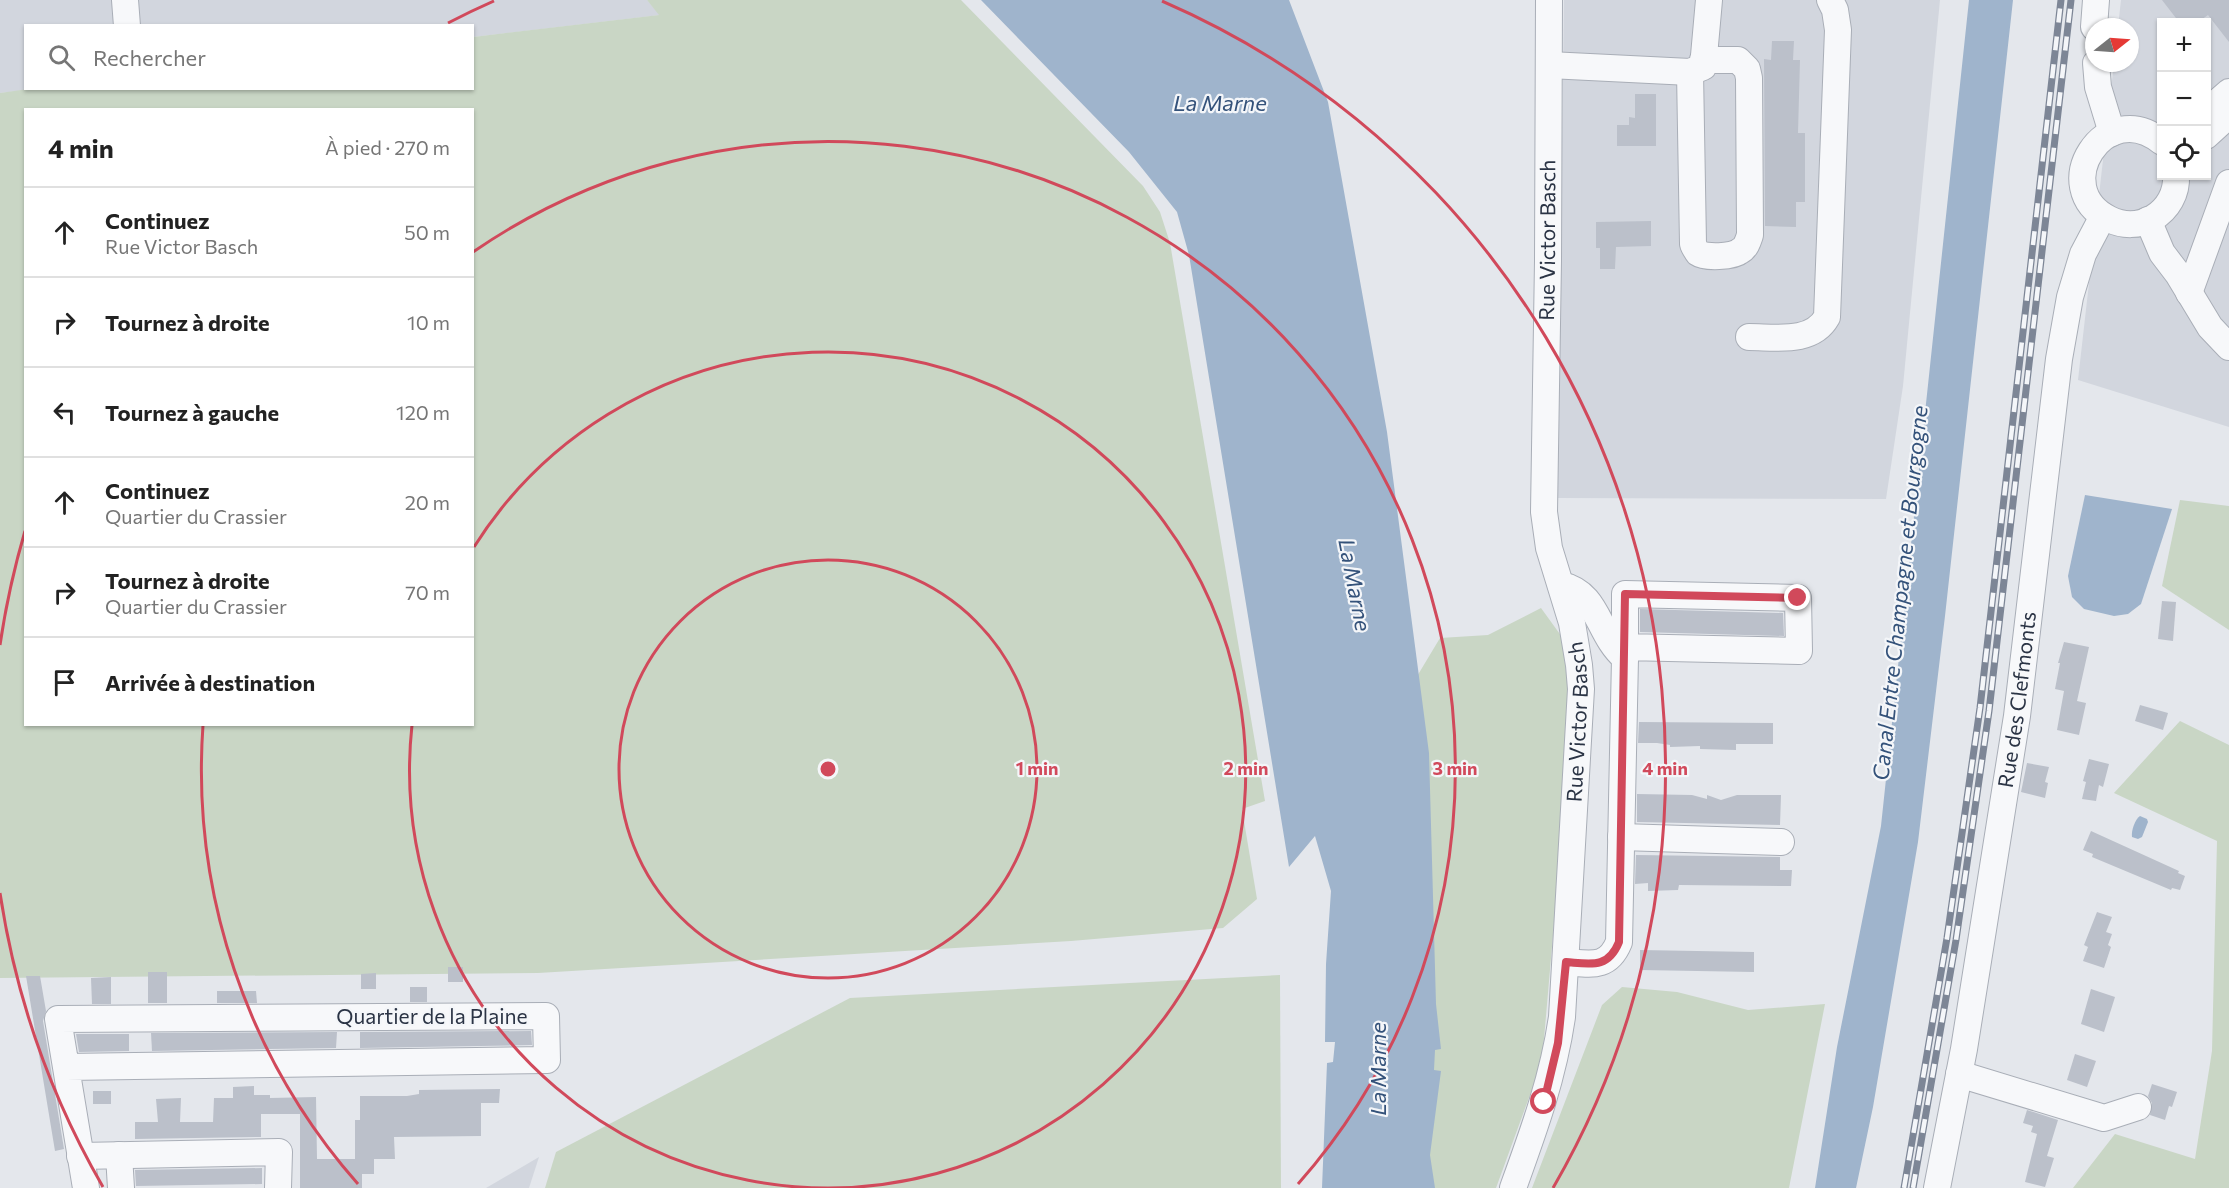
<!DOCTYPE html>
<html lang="fr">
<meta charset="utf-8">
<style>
body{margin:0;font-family:Commissioner,sans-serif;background:#f2f2f2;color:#222}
.controls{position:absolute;right:18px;top:18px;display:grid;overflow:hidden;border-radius:0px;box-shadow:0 2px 4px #0004}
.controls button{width:54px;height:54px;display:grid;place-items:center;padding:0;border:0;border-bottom:2px solid #e0e0e0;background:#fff;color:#222;font:30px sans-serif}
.compass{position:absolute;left:2085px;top:18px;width:54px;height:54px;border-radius:50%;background:#fff;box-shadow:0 2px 4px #0004;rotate:73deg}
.stop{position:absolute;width:18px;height:18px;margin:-14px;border:4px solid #d1495b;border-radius:50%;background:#fff}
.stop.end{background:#d1495b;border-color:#fff;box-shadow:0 2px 6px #0008}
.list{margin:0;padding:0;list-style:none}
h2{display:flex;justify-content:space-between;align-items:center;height:78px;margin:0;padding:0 24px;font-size:26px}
h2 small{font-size:20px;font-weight:400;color:#767676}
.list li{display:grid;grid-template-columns:39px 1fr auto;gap:18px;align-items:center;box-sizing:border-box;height:90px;padding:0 24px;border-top:2px solid #e0e0e0}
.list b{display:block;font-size:22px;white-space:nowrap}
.list p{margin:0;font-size:20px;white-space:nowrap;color:#767676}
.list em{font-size:20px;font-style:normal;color:#767676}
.icon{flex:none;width:33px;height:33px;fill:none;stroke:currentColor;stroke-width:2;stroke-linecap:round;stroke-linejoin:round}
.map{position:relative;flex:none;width:2229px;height:1188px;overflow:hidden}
.search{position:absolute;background:#fff;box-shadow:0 2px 4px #0004;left:24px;top:24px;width:450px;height:66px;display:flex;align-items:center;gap:15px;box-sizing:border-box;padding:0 21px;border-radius:0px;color:#767676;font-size:22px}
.panel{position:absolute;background:#fff;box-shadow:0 2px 4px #0004;left:24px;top:108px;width:450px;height:618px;border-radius:0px}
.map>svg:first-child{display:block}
.built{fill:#d2d6de;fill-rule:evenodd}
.green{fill:#c9d6c5;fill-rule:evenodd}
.water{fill:#9fb4cc}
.building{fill:#bbc0ca}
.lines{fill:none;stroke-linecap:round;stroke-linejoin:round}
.minor-casing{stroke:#a9aeb7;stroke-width:28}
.minor{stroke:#f7f8fa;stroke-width:26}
.rail-casing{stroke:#7d8696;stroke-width:7}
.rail{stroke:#f4f6f9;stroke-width:4.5;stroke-dasharray:14;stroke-linecap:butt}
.route{stroke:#d1495b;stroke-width:8}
.ring{fill:none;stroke:#d1495b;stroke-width:3}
.labels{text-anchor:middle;stroke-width:4.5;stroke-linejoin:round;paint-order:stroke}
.street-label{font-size:21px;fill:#2b3445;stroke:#f4f6f9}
.water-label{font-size:22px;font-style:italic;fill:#34527a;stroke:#f4f6f9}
.centre{fill:#d1495b;stroke:#f4f6f9;stroke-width:3}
.ring-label{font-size:18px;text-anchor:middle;font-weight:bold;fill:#d1495b;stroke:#f4f6f9;stroke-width:4.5;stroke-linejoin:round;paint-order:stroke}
</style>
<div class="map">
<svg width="2229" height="1188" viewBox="0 0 2229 1188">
<rect width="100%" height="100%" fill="#e4e7ec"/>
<!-- built -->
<g class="built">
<path d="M0 0H647L660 15 473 37 472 26H26V88L35 89 0 93Z"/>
<path d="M1564 0H1940L1903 386 1886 499 1557 498Z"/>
<path d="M2121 0H2229V427L2078 380 2114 63H2130V27H2118ZM2162 22H2206V176H2162Z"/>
<path d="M539 1157 529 1188H486Z"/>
</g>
<!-- green -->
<g class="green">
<path d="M647 0H961L1143 186 1160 212 1170 243 1265 801 1242 809 1257 899 1223 928 1071 941 538 973 0 978V93L35 88H472L473 37 659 15ZM26 110H472V724H26Z"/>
<path d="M2180 500 2229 506V630L2162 586Z"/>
<path d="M1541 608 1562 637 1570 707 1553 935 1542 1062 1496 1188H1416L1410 688 1440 638 1488 635Z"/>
<path d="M2180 721 2229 745V1188H2073L2115 1134 2195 1159 2212 1051 2217 841 2114 793Z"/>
<path d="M1280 975 1281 1188H545L556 1152 850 998Z"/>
<path d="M1622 987 1677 992 1748 1010 1825 1004 1789 1188H1532L1602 1005Z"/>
</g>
<!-- water -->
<g class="water">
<path d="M981 0H1289L1328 102 1387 432 1429 753 1436 1004 1441 1049 1435 1050 1434 1070 1441 1071 1430 1155 1435 1188H1322L1327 1063 1333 1062 1335 1042H1325L1326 964 1331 891 1315 836 1289 867 1189 255 1177 212 1129 152Z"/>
<path d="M1969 0H2013L1945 616 1918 842 1873 1107 1856 1188H1815L1837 1047 1881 826Z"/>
<path d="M2085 495 2172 509 2141 604 2128 614 2114 616 2084 609 2072 597 2068 576Z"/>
<path d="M2140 816 2147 819 2148 822 2142 837 2138 839 2132 837C2131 831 2135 819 2140 816Z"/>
</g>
<!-- building -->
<g class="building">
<path d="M2162 0H2229V42L2208 15 2198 22H2179Z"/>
<path d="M1772 41H1794L1793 60H1800L1798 133H1805V202H1796V227L1765 226 1764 59 1771 60Z"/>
<path d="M1635 94H1656V146H1617V125H1629V117L1635 118Z"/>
<path d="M1651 221V246L1616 247 1615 269H1600V248H1596V222Z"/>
<path d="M2162 601 2176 602 2173 641 2158 639Z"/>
<path d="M1640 609 1783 613 1784 636 1640 632Z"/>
<path d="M2064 642 2089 647 2077 701 2086 703 2079 735 2057 730 2064 691 2055 689 2060 663H2058Z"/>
<path d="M2140 705 2168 713 2163 730 2135 721Z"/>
<path d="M1639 722 1773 723V744H1736V750L1700 749V746L1670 747V745L1657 743H1638Z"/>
<path d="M2089 759 2109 764 2103 787 2099 785 2096 801 2082 799 2086 782 2083 781Z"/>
<path d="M2027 763 2049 767 2045 782 2048 783 2045 798 2021 792Z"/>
<path d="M1637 794 1692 795 1707 799V795L1721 800 1737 795H1781L1780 825 1637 822Z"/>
<path d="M2091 831 2179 871 2178 873 2185 876 2180 890 2172 888 2171 890 2092 857 2093 854 2083 850Z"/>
<path d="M1636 855 1780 857V870H1792L1791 886 1679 885 1678 890 1648 891V883L1635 884Z"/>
<path d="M2097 912 2112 917 2106 932 2112 934 2108 945 2111 947 2104 968 2083 961 2088 947 2084 945Z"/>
<path d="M1640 950 1754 952V972L1640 970Z"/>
<rect x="448" y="967" width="15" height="15"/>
<rect x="148" y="972" width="19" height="31"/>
<path d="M376 973V989H361V974Z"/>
<path d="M26 976H40L46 1011 43 1021 64 1149 55 1151Z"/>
<path d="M111 977V1004H92L91 978Z"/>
<rect x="410" y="987" width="17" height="15"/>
<path d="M2091 989 2115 997 2104 1032 2081 1024Z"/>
<path d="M217 991H256L257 1003H217Z"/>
<path d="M531 1031 532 1045 360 1048V1032Z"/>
<path d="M337 1032 336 1048 152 1051 151 1033Z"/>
<path d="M76 1034H129V1051L79 1052Z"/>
<path d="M2075 1054 2096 1061 2087 1087 2067 1080Z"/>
<path d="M2152 1084 2177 1092 2172 1107 2169 1106 2165 1120 2150 1115 2152 1103 2148 1096Z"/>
<path d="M254 1086V1095H270V1098L316 1097 317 1159H355V1120H360V1096H407L419 1094V1090L500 1089 499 1103H481V1136L394 1137 395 1159H374V1174H362V1188H300V1114H261V1137L135 1139V1122H158L156 1099 181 1098 180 1122H213L214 1098H233V1087Z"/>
<rect x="93" y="1091" width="18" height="13"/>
<path d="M2027 1110 2058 1120 2047 1156 2054 1158 2045 1187 2025 1182 2037 1134 2031 1132 2033 1126 2023 1123Z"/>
<path d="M262 1168V1184L136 1186 135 1170Z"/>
</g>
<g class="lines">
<defs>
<g id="minor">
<path d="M125 0 127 26"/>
<path d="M2094 27 2096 0"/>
<path d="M2096 63 2098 87 2112 133"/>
<path d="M1549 65 1690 72 1703 67 1709 0"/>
<path d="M1690 72 1693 244C1693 245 1697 252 1698 253 1705 258 1733 257 1740 251 1746 248 1748 241 1750 235L1749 78 1747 69 1738 60H1703"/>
<path d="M2206 112 2229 92"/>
<path d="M2206 136 2229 115"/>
<path d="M2162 142C2105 95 2047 188 2109 219 2123 226 2139 226 2153 218 2168 209 2177 193 2176 176"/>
<path d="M2148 220 2162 253 2178 274 2210 327 2229 347"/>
<path d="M2189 293 2229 183"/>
<path d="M1749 337C1776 337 1812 344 1827 317L1838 30 1835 10 1830 0"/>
<path d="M1561 585C1599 593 1597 634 1625 658L1619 942C1608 969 1591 964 1566 962"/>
<path d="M1624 647 1799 651 1798 598 1625 594V658"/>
<path d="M1621 837 1781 842"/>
<path d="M66 1067 547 1060 546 1016 58 1019 86 1188"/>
<path d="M1959 1074 2104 1118 2138 1107"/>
<path d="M119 1155 121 1188"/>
<path d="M80 1156 279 1152 278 1188"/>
<path id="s1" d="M1513 1188C1534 1130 1553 1078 1562 1017L1581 689 1579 665 1572 623 1549 548 1544 512 1548 261 1549 0"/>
<path id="s2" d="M1937 1188 1964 1049 2017 716 2059 359 2070 297 2083 254 2103 216"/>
</g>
</defs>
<!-- minor casing -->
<use href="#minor" class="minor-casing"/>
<!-- minor -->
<use href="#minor" class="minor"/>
<defs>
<g id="rail">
<path d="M1904 1188 1947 938 1980 708 2061 0"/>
<path d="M1913 1188 1956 940 1989 711 2071 0"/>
</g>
</defs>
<!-- rail casing -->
<use href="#rail" class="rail-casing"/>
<!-- rail -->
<use href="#rail" class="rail"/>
</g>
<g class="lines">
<!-- route -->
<path class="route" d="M1544 1102 1558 1043 1566 962C1591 964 1608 969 1619 942L1625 594 1798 598"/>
</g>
<!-- distance rings -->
<g class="ring">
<circle cx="828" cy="769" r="209"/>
<path d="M474 547A418 418 0 1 1 412 725"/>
<path d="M358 1184A627 627 0 0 1 203 725M473 252A627 627 0 0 1 1298 1184"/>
<path d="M103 1187A837 837 0 0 1 0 893M0 645A837 837 0 0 1 25 531M448 23A837 837 0 0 1 494 1M1162 1A837 837 0 0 1 1553 1188"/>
</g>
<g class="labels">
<!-- street labels -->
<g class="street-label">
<text dy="7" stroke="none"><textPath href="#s1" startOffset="960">Rue Victor Basch</textPath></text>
<text dy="7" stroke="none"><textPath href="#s2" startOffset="495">Rue des Clefmonts</textPath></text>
<text dy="7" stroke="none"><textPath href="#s1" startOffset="474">Rue Victor Basch</textPath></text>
<text x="432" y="1024">Quartier de la Plaine</text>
</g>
<!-- water labels -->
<g class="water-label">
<text x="1220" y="111">La Marne</text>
<text transform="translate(1355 585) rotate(79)" y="8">La Marne</text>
<text transform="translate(1900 593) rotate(-84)" y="8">Canal Entre Champagne et Bourgogne</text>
<text transform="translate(1378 1069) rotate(-90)" y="8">La Marne</text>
</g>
</g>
<circle cx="828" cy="769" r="9" class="centre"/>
<g class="ring-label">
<text x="1037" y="775">1 min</text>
<text x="1246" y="775">2 min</text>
<text x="1455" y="775">3 min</text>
<text x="1665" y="775">4 min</text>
</g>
</svg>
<div class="controls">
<button>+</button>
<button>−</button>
<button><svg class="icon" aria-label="locate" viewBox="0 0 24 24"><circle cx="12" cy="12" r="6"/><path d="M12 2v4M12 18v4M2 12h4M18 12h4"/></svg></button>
</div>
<svg class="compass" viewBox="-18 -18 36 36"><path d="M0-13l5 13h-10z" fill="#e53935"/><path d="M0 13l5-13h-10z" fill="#767676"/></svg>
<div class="stop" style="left:1544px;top:1102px"></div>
<div class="stop end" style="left:1798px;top:598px"></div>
<div class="search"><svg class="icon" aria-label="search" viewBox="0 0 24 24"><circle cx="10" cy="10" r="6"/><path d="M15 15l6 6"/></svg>Rechercher</div>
<section class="panel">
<h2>4 min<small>À pied · 270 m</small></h2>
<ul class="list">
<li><svg class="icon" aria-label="ahead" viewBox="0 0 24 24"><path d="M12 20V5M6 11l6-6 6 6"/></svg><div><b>Continuez</b><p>Rue Victor Basch</p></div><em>50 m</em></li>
<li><svg class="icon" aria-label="right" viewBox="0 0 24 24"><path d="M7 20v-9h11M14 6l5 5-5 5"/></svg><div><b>Tournez à droite</b></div><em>10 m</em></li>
<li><svg class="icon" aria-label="left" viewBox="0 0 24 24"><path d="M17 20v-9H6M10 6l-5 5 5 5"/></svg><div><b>Tournez à gauche</b></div><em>120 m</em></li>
<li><svg class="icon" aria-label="ahead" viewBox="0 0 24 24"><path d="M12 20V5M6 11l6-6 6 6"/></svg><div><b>Continuez</b><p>Quartier du Crassier</p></div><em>20 m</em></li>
<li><svg class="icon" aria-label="right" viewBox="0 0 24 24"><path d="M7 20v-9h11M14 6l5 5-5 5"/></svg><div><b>Tournez à droite</b><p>Quartier du Crassier</p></div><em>70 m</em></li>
<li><svg class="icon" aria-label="arrive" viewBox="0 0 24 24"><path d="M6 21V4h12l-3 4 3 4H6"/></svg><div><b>Arrivée à destination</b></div></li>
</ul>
</section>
</div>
